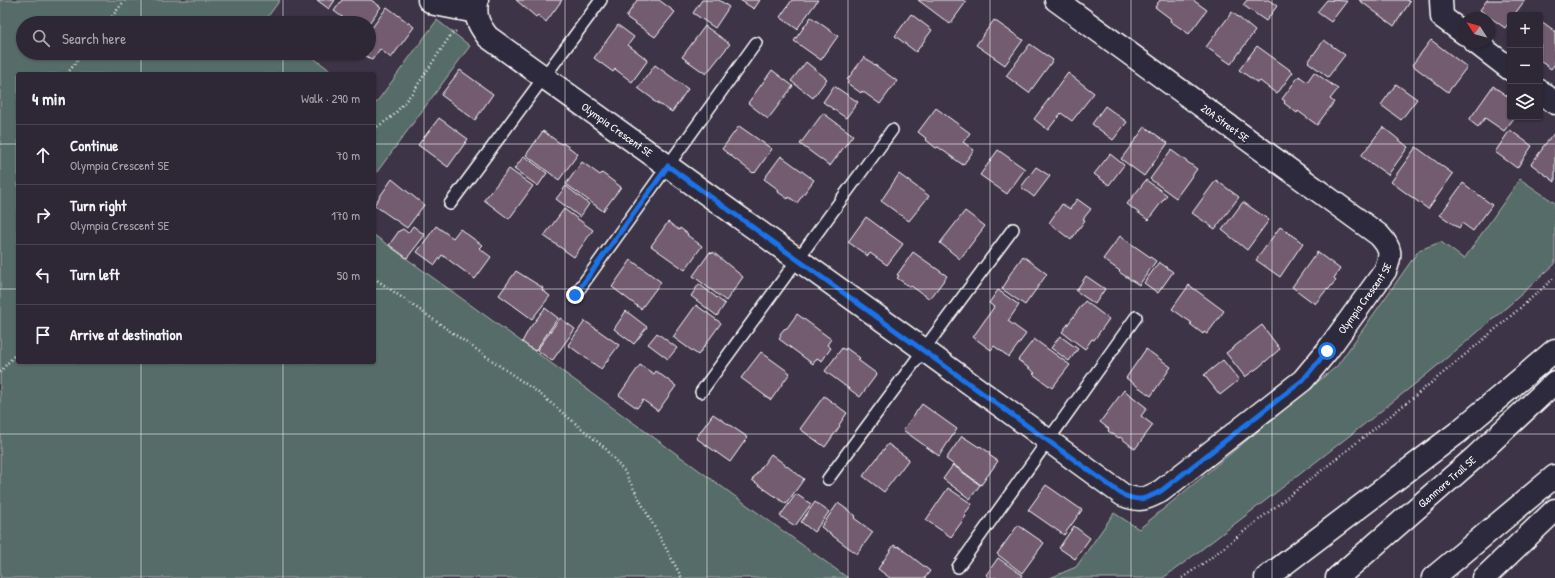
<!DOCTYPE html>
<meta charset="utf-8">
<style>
body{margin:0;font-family:"Patrick Hand",sans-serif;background:#3a3341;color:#f1f3f6}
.controls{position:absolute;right:12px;top:12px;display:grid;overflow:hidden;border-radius:4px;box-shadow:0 1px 3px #0004}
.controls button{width:36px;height:36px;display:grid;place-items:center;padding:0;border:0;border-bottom:1px solid #494450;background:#2e2735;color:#f1f3f6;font:20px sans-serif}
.compass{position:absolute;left:1459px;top:12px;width:36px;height:36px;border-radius:50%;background:#2e2735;box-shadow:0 1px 3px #0004;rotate:306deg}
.stop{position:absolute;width:12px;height:12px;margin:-9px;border:3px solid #1a73e8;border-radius:50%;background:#fff}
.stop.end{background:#1a73e8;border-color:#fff;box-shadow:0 1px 4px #0008}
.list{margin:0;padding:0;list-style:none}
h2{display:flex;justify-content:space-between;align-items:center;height:52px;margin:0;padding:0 16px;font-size:17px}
h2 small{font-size:13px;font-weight:400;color:#a7a5ad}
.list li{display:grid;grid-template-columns:26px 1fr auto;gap:12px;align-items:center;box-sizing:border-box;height:60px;padding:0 16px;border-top:1px solid #494450}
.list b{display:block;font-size:15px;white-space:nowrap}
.list p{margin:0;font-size:13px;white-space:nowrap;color:#a7a5ad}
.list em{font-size:13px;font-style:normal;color:#a7a5ad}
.icon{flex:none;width:22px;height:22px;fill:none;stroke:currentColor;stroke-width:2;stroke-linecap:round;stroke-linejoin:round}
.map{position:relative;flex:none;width:1555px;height:578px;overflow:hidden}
.search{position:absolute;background:#2e2735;box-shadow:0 1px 3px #0004;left:16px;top:16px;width:360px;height:44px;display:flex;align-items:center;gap:10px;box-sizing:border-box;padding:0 14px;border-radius:22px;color:#a7a5ad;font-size:15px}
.panel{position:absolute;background:#2e2735;box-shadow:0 1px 3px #0004;left:16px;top:72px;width:360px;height:292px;border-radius:4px}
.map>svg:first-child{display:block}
.green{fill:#576c67;stroke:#abb6b3}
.building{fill:#735c70;stroke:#fff}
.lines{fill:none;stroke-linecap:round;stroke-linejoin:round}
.service-casing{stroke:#fff;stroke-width:14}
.minor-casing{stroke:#fff;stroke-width:25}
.motorway-casing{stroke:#fff;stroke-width:25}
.path{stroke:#fff;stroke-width:2.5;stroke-dasharray:1 3;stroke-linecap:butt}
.service{stroke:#2f2a3d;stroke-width:11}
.minor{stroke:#2f2a3d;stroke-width:22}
.motorway{stroke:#2f2a3d;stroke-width:22}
.route{stroke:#1a73e8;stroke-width:5}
.grid{fill:none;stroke:#fff;stroke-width:1;stroke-opacity:0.55}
.labels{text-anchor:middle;stroke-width:3.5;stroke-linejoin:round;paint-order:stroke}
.street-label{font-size:11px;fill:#fff;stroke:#2f2a3d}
</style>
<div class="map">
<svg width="1555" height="578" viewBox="0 0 1555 578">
<rect width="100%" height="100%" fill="#3d3447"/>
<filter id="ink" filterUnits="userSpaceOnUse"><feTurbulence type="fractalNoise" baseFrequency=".025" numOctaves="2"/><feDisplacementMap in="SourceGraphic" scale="8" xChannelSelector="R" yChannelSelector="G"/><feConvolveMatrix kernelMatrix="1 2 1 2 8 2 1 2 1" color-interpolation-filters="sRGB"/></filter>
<g filter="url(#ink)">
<!-- green -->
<g class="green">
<path d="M0 0H280L264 22 265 23H23V53H307L335 74H18V362H374V235L848 578H0Z"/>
<path d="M437 20 470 46 374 176V102L376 103Z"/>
<path d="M1520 179 1555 203V264C1439 371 1310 466 1185 562L1163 578H1050L1076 567 1114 513 1139 529 1337 366 1419 250 1441 242 1464 259Z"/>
</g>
<!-- building -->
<g class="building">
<path d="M317 0H335L329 9Z"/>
<path d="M342 0H371L381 7 369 23H350L334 11Z"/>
<path d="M516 0H562L546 22 538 15 536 17Z"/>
<path d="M637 0H659L675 12 655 37 626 17Z"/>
<path d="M702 0H719L729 7 715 28 693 13Z"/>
<path d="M740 0H760L754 9Z"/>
<path d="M792 0H818L797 29 780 17Z"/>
<path d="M918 0H963L966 2 950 24Z"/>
<path d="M1160 0H1193L1207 10 1189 34 1170 21 1171 19 1155 7Z"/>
<path d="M1247 0H1269L1277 6 1266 21 1243 5Z"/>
<path d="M1327 0 1347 1 1331 22 1317 12Z"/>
<path d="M1359 0H1407L1410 2 1394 26Z"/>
<path d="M1487 0H1525L1514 15H1510V21L1505 28 1480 10Z"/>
<path d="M387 7 414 27 391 58 380 49 372 60 362 53H369V32Z"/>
<path d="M1232 12 1255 31 1231 64 1206 47Z"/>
<path d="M911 14 932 30 916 52 895 36Z"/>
<path d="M811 17 838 36 821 60 794 41Z"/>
<path d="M994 20 1023 40 1005 65 976 45Z"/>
<path d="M1541 21 1555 31V64L1551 69 1540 61Z"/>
<path d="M618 25 634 37 628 45 648 60 632 82 615 69 613 72 594 58Z"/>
<path d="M705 26 730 44 706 74 682 57Z"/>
<path d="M1324 40 1345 55 1328 77 1308 62Z"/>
<path d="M1431 40 1467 67 1448 92 1412 65Z"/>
<path d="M1030 44 1053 60 1029 93 1006 76Z"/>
<path d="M1257 46 1293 72 1277 94 1260 81 1258 83 1239 70Z"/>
<path d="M864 57 897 81 880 104 862 91 861 93 847 83 849 81 847 80Z"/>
<path d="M806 62 827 79 813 98 791 81Z"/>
<path d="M655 65 688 89 672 112 652 100 653 99 638 88Z"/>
<path d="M460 70 493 94 475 120 441 95Z"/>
<path d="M772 70 793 86 768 119 748 103Z"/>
<path d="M1314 72 1338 89 1330 99 1334 102 1317 125 1298 111 1297 113 1284 103 1285 101 1282 99 1299 76 1307 82Z"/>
<path d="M1068 73 1094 93 1072 121 1061 113 1048 130 1034 119Z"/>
<path d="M1396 84 1417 99 1401 120 1381 105Z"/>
<path d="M834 86 858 102 846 118 823 102Z"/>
<path d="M1493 86 1510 98V117H1515L1504 131 1485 118 1478 127 1469 120Z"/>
<path d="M1105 106 1127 122 1113 140 1092 124Z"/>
<path d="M936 108 970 133 963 142 974 150 963 165 938 147 936 148 926 140 927 139 918 132Z"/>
<path d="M823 113 853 135 830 166 800 144Z"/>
<path d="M439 118 468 139 448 167 418 145Z"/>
<path d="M739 126 772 149 755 173 754 172 753 173 722 149Z"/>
<path d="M1145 127 1168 143 1144 176 1121 159Z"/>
<path d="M1383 127 1408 147 1388 175 1361 156Z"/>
<path d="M1510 130 1532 146 1517 168 1495 152Z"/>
<path d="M543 131 561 144 563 143 578 154 559 180 526 155Z"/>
<path d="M1555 132V182L1531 164 1543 148H1542Z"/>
<path d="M1416 147 1453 174 1428 209 1391 182Z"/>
<path d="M998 150 1025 169 1007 194 980 175Z"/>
<path d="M1171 150 1197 169 1176 198 1150 179Z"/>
<path d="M1110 154 1124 165 1109 185 1094 174Z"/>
<path d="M524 156 547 173 538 186 514 169Z"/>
<path d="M781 156 814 180 797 203 789 197 788 199 778 192 779 190 764 179Z"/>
<path d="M582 162 600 175 602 173 621 187 603 211 566 184Z"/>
<path d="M1036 167 1050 176 1034 197 1021 187Z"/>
<path d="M509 169 533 186 509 219 484 200Z"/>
<path d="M899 174 929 196 909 221 881 201Z"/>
<path d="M392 179 424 205 407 228 374 205Z"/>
<path d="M1146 180 1167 195 1148 220 1127 204Z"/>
<path d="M1216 180 1239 197 1215 229 1192 213Z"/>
<path d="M1463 183 1492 205 1473 231 1462 223 1459 228 1440 215Z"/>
<path d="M566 186 589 204 580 217 556 199Z"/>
<path d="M1077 199 1091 209 1083 219 1085 220 1071 240 1049 223 1062 204 1070 209Z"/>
<path d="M1243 202 1269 220 1247 250 1222 230Z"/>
<path d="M564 209 593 230 574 257 544 236Z"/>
<path d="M965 211 985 226 960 259 940 243Z"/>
<path d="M866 217 903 244 887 265 870 253 868 256 848 242Z"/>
<path d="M668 222 679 230 680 228 688 234 687 235 702 246 685 270 651 246Z"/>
<path d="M413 226 425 235 407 258 389 245 399 231 403 229 408 233Z"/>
<path d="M436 226 453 238 460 229 482 245 479 248 491 257 475 279 442 255 435 265 417 252Z"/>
<path d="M1280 227 1303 243 1280 277 1256 260Z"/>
<path d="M1120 236 1156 261 1139 285 1119 272 1120 271 1103 259Z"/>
<path d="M710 252 712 254 713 252 743 277 726 301 693 276Z"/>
<path d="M913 252 947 276 930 299 911 286 910 287 897 278 899 276 897 275Z"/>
<path d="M1317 252 1340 269 1334 278 1336 280 1328 290 1327 289 1315 304 1292 287Z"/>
<path d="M1023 256 1047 274 1025 305 1002 289 1009 278 1008 277Z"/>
<path d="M631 260 661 282 641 309 612 287Z"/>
<path d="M1159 262 1173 272 1158 293 1144 283Z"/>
<path d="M516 271 543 288 542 290 550 296 532 319 499 295Z"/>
<path d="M1086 276 1105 289 1095 304 1076 291Z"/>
<path d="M699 284 725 304 717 316 691 296Z"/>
<path d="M1189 285 1224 311 1207 334 1204 332 1203 334 1190 324 1192 323 1172 309Z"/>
<path d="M998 290 1019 305 1008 321 1026 334 1009 357 994 346 991 350 973 337 994 307 989 303Z"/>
<path d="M1085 301 1109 319 1094 340 1092 339 1085 349 1062 332Z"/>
<path d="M696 305 721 323 698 355 673 337Z"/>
<path d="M545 308 558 318 535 351 522 342 529 329Z"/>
<path d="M626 311 647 327 634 344 614 329Z"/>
<path d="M797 314 831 339 827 345 831 348 822 361 817 358 813 364 779 339 781 336 780 334 784 329 787 328Z"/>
<path d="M560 318 575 329 552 361 537 350Z"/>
<path d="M585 321 619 345 601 369 568 345Z"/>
<path d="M1262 325 1280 349 1259 367 1245 377 1226 353Z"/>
<path d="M657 333 677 348 668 359 648 344Z"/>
<path d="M1060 336 1078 349 1069 361 1051 348Z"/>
<path d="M1034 339 1070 365 1052 388 1033 374 1035 373 1018 360Z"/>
<path d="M842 348 845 350 846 348 860 358 858 360 877 374 860 397 825 371Z"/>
<path d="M1146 349 1171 367 1151 396 1126 378Z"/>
<path d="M761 352 790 373 771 400 741 378Z"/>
<path d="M1223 360 1239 380 1220 395 1204 375Z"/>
<path d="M640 365 654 374 656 371 676 386 658 411 643 400 637 408 619 395Z"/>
<path d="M1124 390 1147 408 1141 416 1153 425 1135 449 1120 437 1119 438 1108 431 1109 429 1100 422Z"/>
<path d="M824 396 847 413 839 425 840 426 825 447 800 429Z"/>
<path d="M922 404 957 429 939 456 903 430Z"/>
<path d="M713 414 746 436V437L747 438 730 462 696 438Z"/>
<path d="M962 436 979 447 980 446 990 453 989 455 998 461 981 485 946 459Z"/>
<path d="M888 444 909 459 884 492 863 476Z"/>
<path d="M771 454 804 479 786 504 752 480Z"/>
<path d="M953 465 980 485 970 499 943 479Z"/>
<path d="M1046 485 1082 510 1064 535 1028 510Z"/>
<path d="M948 488 972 504 964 515 966 516 951 537 926 520Z"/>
<path d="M796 494 811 504 795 526 780 516Z"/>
<path d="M815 502 829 512 814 532 801 522Z"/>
<path d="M838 503 856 516 854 518 873 532 857 554 821 527Z"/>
<path d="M1018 525 1044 543 1022 573 997 554Z"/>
<path d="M1074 526 1090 538 1075 559 1059 548Z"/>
<path d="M894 545 897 547 898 546 930 571 925 578H890L878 569Z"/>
<path d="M998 558 1022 575 1020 578H990L986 575Z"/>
</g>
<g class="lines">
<defs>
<g id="service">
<path d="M450 204 601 0"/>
<path d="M575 295 756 43"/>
<path d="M701 392 892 130"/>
<path d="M828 479 1013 229"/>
<path d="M958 567 1136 317"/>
</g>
<g id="minor">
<path d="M429 0 435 4 476 12"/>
<path id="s1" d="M477 0C475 17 477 23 488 37L924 350 1123 495C1140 502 1146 499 1161 491L1303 380 1327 351 1385 271C1392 254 1391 248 1379 235L1056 0"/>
<path d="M1441 0 1442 17 1465 34"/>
<path d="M1475 42 1510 69"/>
<path d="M1540 91 1555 103"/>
</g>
<g id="motorway">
<path d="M1266 578 1457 433 1555 350"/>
<path id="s2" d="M1337 578 1474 458 1555 382"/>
<path d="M1433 578 1555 476"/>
<path d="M1484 578 1555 510"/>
</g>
</defs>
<!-- service casing -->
<use href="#service" class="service-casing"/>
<!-- minor casing -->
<use href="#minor" class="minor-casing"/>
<!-- motorway casing -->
<use href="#motorway" class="motorway-casing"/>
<!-- path -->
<g class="path">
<path d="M107 23 125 0"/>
<path d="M67 74 83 53"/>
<path d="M374 129 393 116 413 92 450 36 456 31"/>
<path d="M374 278 540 394 605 448 624 471 682 578"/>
<path d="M0 372 18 351"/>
<path d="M1182 578 1208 560C1325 467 1444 377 1555 277"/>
</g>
<!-- service -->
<use href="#service" class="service"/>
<!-- minor -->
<use href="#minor" class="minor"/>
<!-- motorway -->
<use href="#motorway" class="motorway"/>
</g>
</g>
<g class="lines" filter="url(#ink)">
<!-- route -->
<path class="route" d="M575 295 668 166 1123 495C1140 502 1146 499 1161 491L1303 380 1327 351"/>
</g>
<!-- grid -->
<path class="grid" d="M141 0V23M283 0V23M424 0V578M565 0V578M707 0V578M848 0V578M990 0V578M1131 0V578M1272 0V578M1414 0V578M141 53V74M283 53V74M0 144H18M374 144H1555M0 289H18M374 289H1555M141 362V578M283 362V578M0 434H1555"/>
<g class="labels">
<!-- street labels -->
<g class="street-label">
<text transform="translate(1225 123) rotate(36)" y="4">20A Street SE</text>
<text dy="4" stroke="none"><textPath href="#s1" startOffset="199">Olympia Crescent SE</textPath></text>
<text dy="4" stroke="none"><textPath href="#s1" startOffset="1146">Olympia Crescent SE</textPath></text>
<text dy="4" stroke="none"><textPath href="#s2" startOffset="146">Glenmore Trail SE</textPath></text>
</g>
</g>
</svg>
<div class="controls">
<button>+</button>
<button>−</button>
<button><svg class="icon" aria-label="layers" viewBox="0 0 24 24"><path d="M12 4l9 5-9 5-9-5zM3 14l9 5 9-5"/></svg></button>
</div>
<svg class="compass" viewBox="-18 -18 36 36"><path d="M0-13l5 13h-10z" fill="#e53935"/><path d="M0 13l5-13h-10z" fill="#a7a5ad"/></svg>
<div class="stop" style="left:1327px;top:351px"></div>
<div class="stop end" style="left:575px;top:295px"></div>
<div class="search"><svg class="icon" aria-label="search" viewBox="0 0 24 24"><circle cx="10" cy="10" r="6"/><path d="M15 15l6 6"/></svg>Search here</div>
<section class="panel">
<h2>4 min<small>Walk · 290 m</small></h2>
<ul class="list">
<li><svg class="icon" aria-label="ahead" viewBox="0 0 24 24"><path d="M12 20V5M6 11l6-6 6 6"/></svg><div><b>Continue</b><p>Olympia Crescent SE</p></div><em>70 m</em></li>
<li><svg class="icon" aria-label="right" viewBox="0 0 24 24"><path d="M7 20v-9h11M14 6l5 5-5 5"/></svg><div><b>Turn right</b><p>Olympia Crescent SE</p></div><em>170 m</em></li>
<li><svg class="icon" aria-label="left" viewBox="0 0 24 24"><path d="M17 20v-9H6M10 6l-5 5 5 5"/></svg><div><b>Turn left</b></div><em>50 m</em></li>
<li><svg class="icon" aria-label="arrive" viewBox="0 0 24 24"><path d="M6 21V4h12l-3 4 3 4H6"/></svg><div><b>Arrive at destination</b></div></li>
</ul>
</section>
</div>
